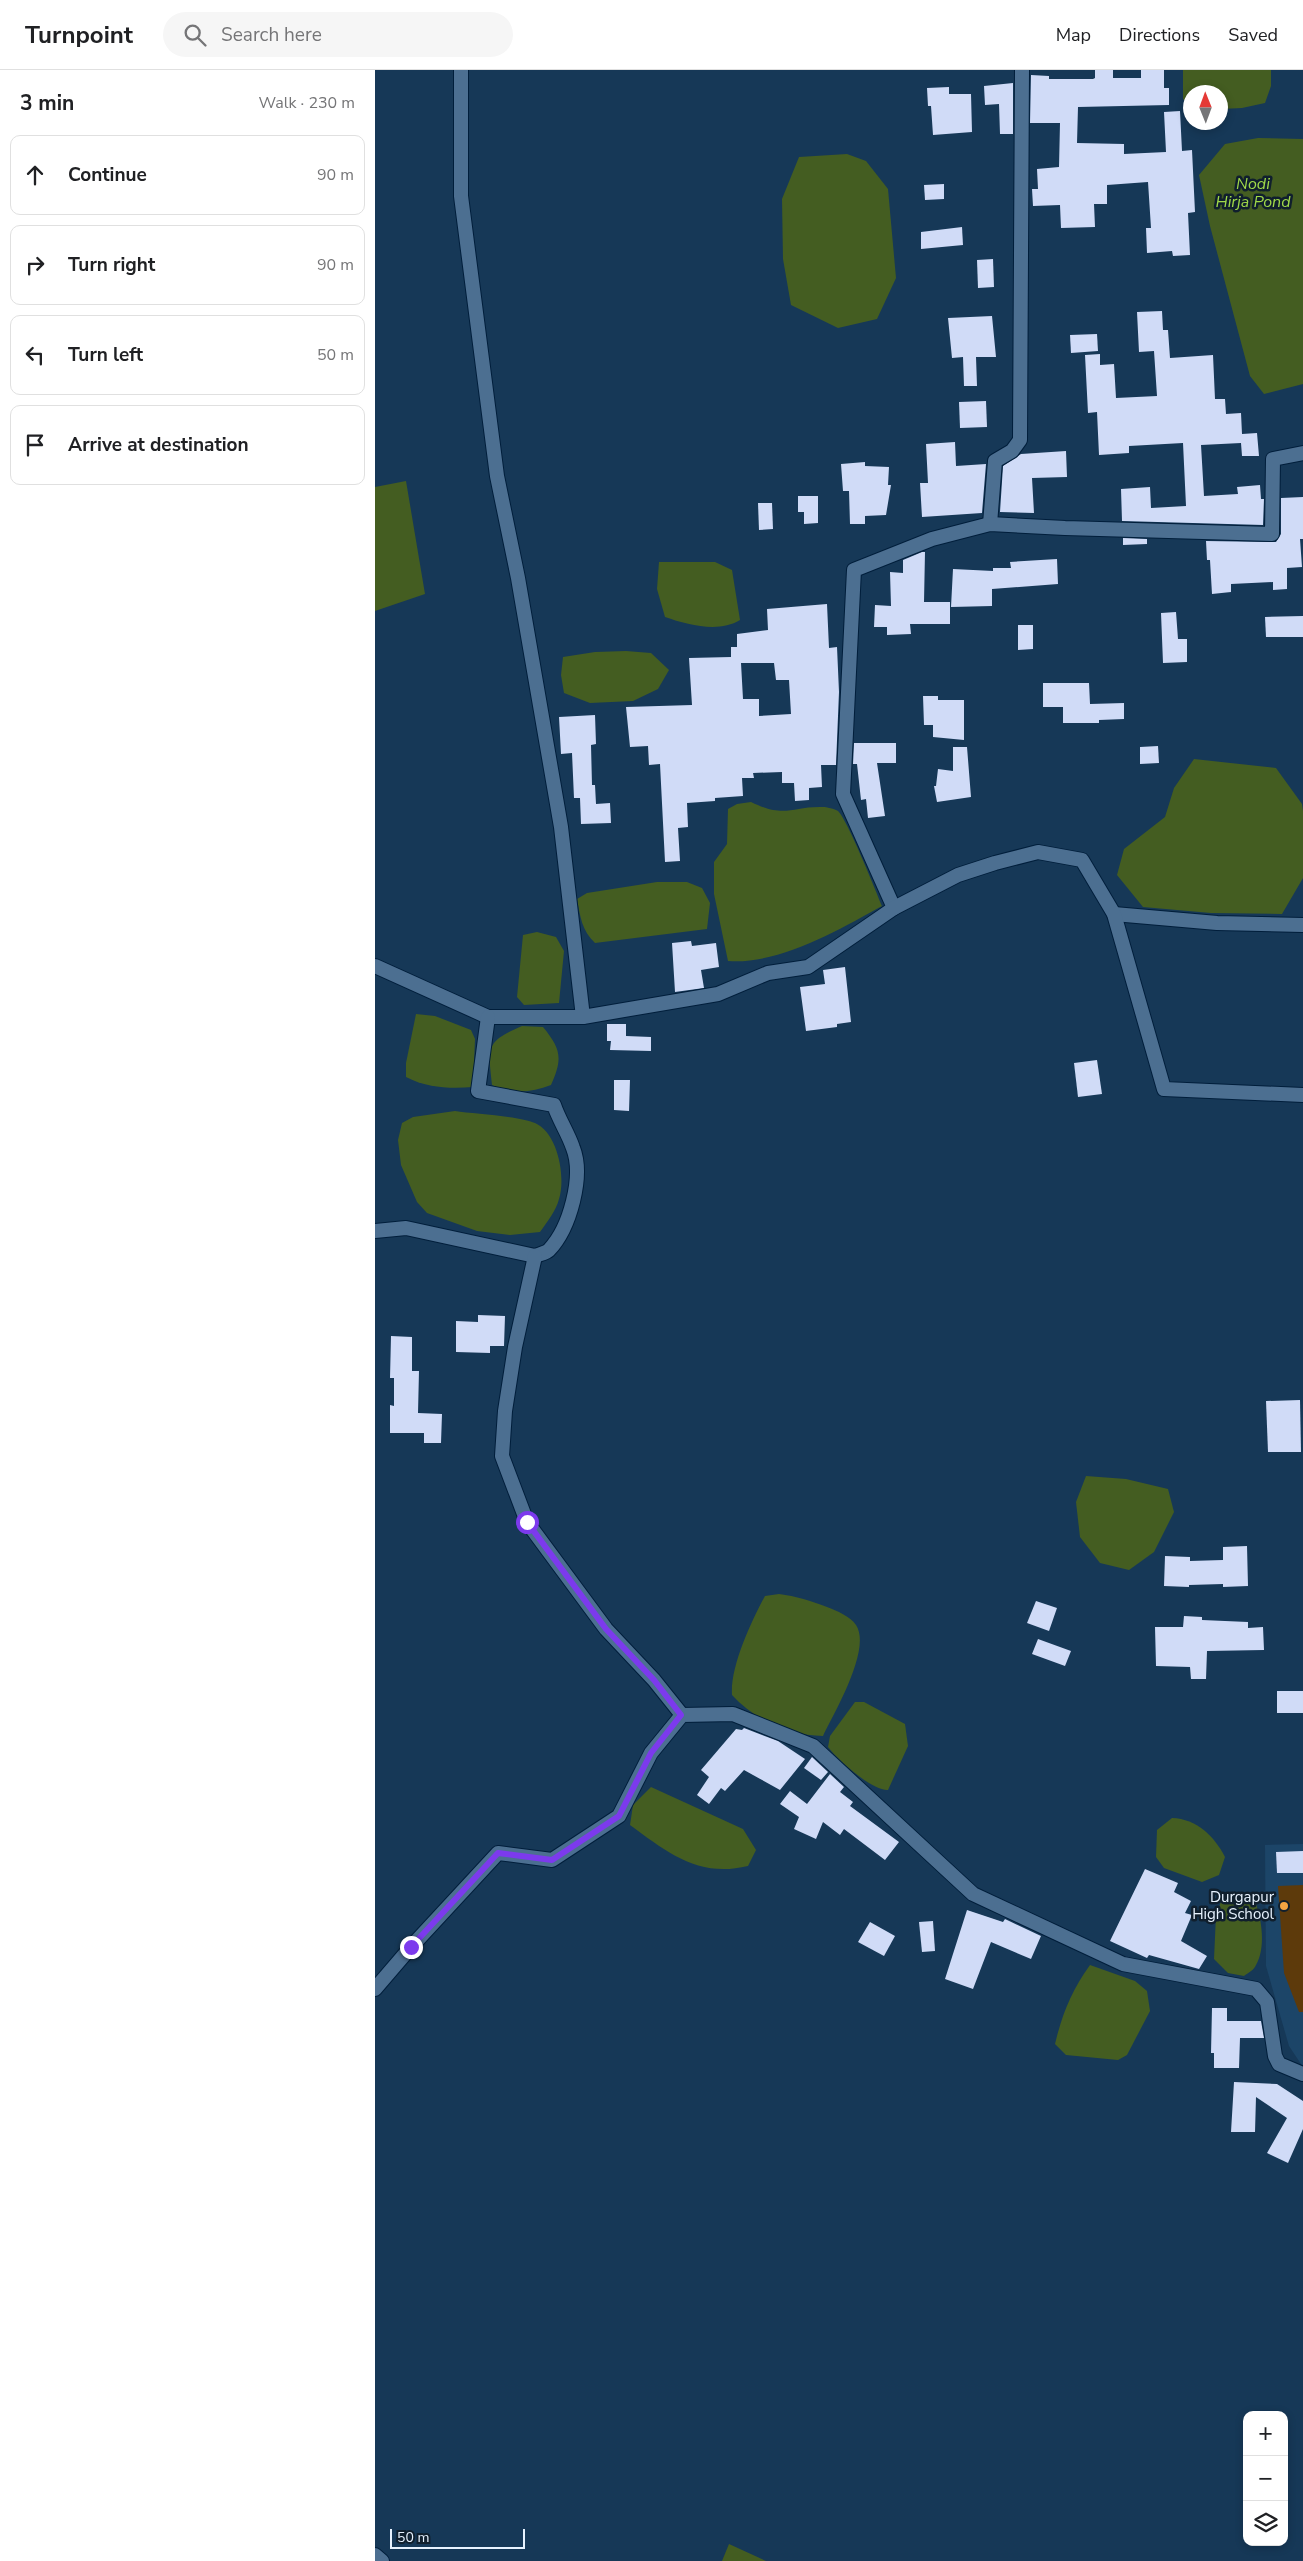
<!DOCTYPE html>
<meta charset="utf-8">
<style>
body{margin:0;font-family:"Nunito Sans",sans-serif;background:#f6f6f6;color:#202124}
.controls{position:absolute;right:15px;bottom:15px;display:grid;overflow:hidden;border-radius:10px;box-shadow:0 2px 8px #0003}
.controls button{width:45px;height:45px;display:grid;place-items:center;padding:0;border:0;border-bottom:1px solid #e0e0e0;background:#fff;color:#202124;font:25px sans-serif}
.compass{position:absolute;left:808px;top:15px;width:45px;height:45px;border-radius:50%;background:#fff;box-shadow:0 2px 8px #0003;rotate:359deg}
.scale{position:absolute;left:15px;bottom:12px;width:135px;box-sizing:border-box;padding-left:5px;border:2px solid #e7f2fe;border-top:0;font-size:14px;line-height:18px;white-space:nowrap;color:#e7f2fe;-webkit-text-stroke:4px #101f2d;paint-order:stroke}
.stop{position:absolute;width:15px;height:15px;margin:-11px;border:4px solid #7c3aed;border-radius:50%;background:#fff}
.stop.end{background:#7c3aed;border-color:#fff;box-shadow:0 1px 5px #0008}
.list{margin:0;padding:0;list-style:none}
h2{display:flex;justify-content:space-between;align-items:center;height:65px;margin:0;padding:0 20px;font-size:21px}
h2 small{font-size:16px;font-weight:400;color:#757577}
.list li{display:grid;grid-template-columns:32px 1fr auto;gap:15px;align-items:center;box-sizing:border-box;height:80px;margin:0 10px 10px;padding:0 10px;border:1px solid #e0e0e0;border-radius:10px}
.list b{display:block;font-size:19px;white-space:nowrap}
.list em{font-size:16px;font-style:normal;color:#757577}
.icon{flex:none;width:28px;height:28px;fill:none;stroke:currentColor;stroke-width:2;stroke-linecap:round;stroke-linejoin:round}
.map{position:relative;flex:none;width:928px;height:2491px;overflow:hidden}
header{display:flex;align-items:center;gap:30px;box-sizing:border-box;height:70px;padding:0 25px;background:#fff;border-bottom:1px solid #e0e0e0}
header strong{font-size:24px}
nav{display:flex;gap:28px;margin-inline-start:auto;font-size:18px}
.search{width:350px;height:45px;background:#f6f6f6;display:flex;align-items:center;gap:12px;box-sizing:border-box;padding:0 18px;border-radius:28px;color:#757577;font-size:19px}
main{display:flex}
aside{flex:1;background:#fff}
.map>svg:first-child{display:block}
.built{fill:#1c4568}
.green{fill:#5d3a0b}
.water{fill:#445d21}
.building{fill:#d0dbf7;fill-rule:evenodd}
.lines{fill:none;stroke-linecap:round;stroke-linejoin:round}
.street-casing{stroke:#001e3b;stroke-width:16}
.street{stroke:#4c6f91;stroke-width:14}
.route{stroke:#7c3aed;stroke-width:6}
.poi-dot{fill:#f3a442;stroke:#101f2d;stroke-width:2}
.labels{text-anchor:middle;stroke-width:5;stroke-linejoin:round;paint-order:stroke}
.poi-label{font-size:15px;fill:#e7f2fe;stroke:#101f2d;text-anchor:end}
.water-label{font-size:16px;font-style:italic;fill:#a0d949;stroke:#101f2d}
</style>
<header>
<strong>Turnpoint</strong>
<div class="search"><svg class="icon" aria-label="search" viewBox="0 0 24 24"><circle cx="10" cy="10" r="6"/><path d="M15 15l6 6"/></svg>Search here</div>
<nav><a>Map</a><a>Directions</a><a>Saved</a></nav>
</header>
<main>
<aside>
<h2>3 min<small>Walk · 230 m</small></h2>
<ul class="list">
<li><svg class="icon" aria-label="ahead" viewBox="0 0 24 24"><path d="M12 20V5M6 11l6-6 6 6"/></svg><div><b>Continue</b></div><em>90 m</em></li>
<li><svg class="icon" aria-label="right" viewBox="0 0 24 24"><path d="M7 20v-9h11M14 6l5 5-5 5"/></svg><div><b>Turn right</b></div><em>90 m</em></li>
<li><svg class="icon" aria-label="left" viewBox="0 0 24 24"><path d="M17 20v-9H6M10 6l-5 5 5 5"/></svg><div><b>Turn left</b></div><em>50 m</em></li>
<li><svg class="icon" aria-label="arrive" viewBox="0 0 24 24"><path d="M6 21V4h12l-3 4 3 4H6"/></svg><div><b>Arrive at destination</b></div></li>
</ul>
</aside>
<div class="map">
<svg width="928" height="2491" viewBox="0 0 928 2491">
<rect width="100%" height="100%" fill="#163857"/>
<!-- built -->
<path class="built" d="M928 1774V1997L914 1976 891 1896 890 1775Z"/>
<!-- green -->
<path class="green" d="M928 1815V1942H924L909 1903 903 1816Z"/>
<!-- water -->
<g class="water">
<path d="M808 0H896V16L890 33 867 38 846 39V22H816L815 35 808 29Z"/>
<path d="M883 68 928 69V314L889 324 875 306 835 156 824 105 850 74Z"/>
<path d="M472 84 491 91 513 119 521 208 502 249 463 258 416 235 408 189 407 129 424 87Z"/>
<path d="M31 411 50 524 0 541V417Z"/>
<path d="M284 492H340L357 500 365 550C344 563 313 555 290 547L282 519Z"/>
<path d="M251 581 276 583 294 600 283 619 258 631 215 633 189 623 186 605 188 587 220 582Z"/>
<path d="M819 689 901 698 927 734 928 741V808L907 844 836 843 768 837 742 805 749 779 790 747 799 718Z"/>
<path d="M376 732C411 749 416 736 448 737 451 737 460 739 463 741 472 749 501 821 507 836 464 860 403 895 353 891L339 824V792L352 774 353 739 362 734Z"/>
<path d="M282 812H312L327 818 335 833 332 859 220 873C207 861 205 846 202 829L212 823Z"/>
<path d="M162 862 181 867 189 881 184 933 149 935 142 927 148 865Z"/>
<path d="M41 944 60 946 96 960 100 969 98 1017C76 1019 52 1018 31 1007V993Z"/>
<path d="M147 956 168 957C186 979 188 988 176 1015 155 1023 137 1024 117 1015 113 977 110 972 147 956Z"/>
<path d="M80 1041C99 1044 145 1046 160 1053 183 1063 191 1107 184 1129 181 1141 172 1152 165 1162L135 1165 102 1161 52 1143 42 1132 26 1095 23 1070 27 1053 38 1047Z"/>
<path d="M711 1406 751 1409 793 1419 799 1442 779 1482 754 1500 725 1493 705 1467 701 1432Z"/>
<path d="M404 1524C421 1526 436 1531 452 1537 462 1541 475 1546 481 1555 497 1579 459 1643 448 1666 415 1666 380 1650 357 1625 355 1597 376 1552 390 1526Z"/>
<path d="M480 1632H489L530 1654 533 1676 513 1720C497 1721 463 1690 453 1677L455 1666Z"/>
<path d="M276 1717 368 1759 381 1780 373 1796C324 1808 293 1783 255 1755L258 1735Z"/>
<path d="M797 1748C822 1749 839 1766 850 1787L844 1805 827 1812 789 1798 781 1787 782 1760Z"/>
<path d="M847 1829 880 1831C887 1850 891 1878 881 1895 879 1900 873 1903 869 1906L853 1903 839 1889 841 1845Z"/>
<path d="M715 1895 760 1911 772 1921 775 1941 752 1985 743 1990 691 1985 680 1974C687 1944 697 1920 715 1895Z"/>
<path d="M354 2474 391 2491H347Z"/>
</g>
<!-- building -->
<g class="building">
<path d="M720 0H738V8H766V0H789V18H794V35L703 37 702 73 749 74V84L791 82 789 42 805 41 807 81 817 80 820 142 813 143 815 185 798 186 797 181 772 183 771 158H776L773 112 732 115V134H719L720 157 686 158 685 135 658 136 657 119H663L662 99 684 97 685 53H655L656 5 674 6V9H718L720 8Z"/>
<path d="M638 13V64H625L624 34 610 35 609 16Z"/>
<path d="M574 17V24H596L597 62 558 65 556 36H553L552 18Z"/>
<path d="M569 114V129L550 130 549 115Z"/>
<path d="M587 157 588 175 546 179V162Z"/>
<path d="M618 189 619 217 603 218 602 190Z"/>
<path d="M787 241 788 260H793L795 288 838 285 840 329H850L851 344 866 343 867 364 882 363 884 386H867L866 373 826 375 829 426 863 424 862 417 885 415 886 429H889L888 455 747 451 746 419 775 417 776 438 811 436 808 373 754 376V383L724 385 722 342 713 343 710 285 725 284V295L739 294 741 328 782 326 779 281 764 282 762 242Z"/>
<path d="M617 246 621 287H601L602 316H589L588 287 577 288 573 248Z"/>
<path d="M722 264 723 281 696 283 695 265Z"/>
<path d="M611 331 612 357 585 358 584 332Z"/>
<path d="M580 372 581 396 611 394 607 443 547 447 545 413H553L551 374Z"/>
<path d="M691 381 692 407 657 408 659 443 625 442 628 396 646 384Z"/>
<path d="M490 392V396L514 397 513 415H516L511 445 490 446V454H475L474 421H468L466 394Z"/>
<path d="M423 426H443V453L429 454V442H423Z"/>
<path d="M928 427V469H925L927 497 912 498V519L898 520V512L856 514V522L837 524 835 490H832L831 471 901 472 906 464V428Z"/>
<path d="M383 433H397L398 459 384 460Z"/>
<path d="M748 468 772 469V474L748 475Z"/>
<path d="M547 482H550L549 532H575V554H535L536 564 512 565V557H499L500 535 516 536 515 502 528 503V490Z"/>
<path d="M682 489 683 514 617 519V536L576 537 578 499 618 501V498H636L635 492Z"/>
<path d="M452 534 454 578 462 577 464 622 461 695H446L447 717 434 718V730L420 731 419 713H407V702L378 703 379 708H367L368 726 340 728V731L312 733 313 757 303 758 305 791 290 792 285 694 274 695 273 676 255 677 251 637 317 635 314 588 356 587V577H362V564L393 560 392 539ZM366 593H399L401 610H414L416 644 384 646V629H368Z"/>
<path d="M801 542 803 569H812V592L788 593 786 543Z"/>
<path d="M928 546V567H891L890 547Z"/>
<path d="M643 555H658V579L643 580Z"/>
<path d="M668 613H714L715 634 749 633V649L724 650V653H688V637H668Z"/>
<path d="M548 626H563V630H589V670L558 667V655H549Z"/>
<path d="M220 645 221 674 216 675 217 715H220L221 734 235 733 236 753 206 754 205 728H199L197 683 186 684 184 647Z"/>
<path d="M479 673H521V693H502L510 746 493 748 491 729 486 730 482 694H478Z"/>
<path d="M783 676 784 693 765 694V677Z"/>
<path d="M578 677H592L596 727 562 732 559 716H561L563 699 578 701Z"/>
<path d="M316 871 317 876 341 873 344 897 326 900 329 918 300 922 297 873Z"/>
<path d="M470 897 476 952 462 954V957L431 961 425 917 450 914 448 900Z"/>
<path d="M232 954H251V966L276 967V981L235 980 236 971H232Z"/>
<path d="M722 990 727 1024 703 1027 699 993Z"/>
<path d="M239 1010H255L254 1041 239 1040Z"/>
<path d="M103 1245 130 1246 129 1276H115V1283L81 1282V1251L103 1252Z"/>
<path d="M16 1266 37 1267V1301H44L43 1343 67 1344 66 1373H49V1363H15V1335L19 1336V1308H15Z"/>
<path d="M925 1330 926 1382H893L891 1331Z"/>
<path d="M872 1476 873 1516 848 1517V1514L814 1515V1517L789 1516 790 1486 815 1487V1491L848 1490V1477Z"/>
<path d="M661 1531 682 1538 674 1561 652 1553Z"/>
<path d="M809 1546 827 1547V1550L873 1552V1558L888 1557 889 1580 832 1581 831 1609H816L815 1597 781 1596 780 1557H808Z"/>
<path d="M663 1569 696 1581 690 1596 657 1584Z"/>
<rect x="902" y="1621" width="26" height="22"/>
<path d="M369 1658 403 1671 430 1689 405 1720 369 1700 350 1721 346 1718 334 1734 322 1725 334 1707 326 1700 361 1659 367 1660Z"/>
<path d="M437 1687 453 1702 446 1710 429 1698Z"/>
<path d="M455 1704 469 1717 465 1722 478 1732 475 1736 524 1772 510 1790 469 1759 465 1765 448 1752 441 1769 419 1759 424 1747 405 1734 415 1721 432 1734Z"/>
<path d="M928 1781V1803H902L901 1782Z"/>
<path d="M770 1799 803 1813 799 1822 816 1831 810 1843 817 1845 806 1871 832 1886 824 1899 774 1885 772 1888 735 1871Z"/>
<path d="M592 1840 628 1852 630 1849 666 1866 656 1889 616 1872 598 1919 570 1909Z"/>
<path d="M558 1851 560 1881 547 1882 544 1852Z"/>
<path d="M495 1852 520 1866 509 1886 483 1872Z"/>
<path d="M837 1938H852V1951H886L889 1968H865L864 1998H839V1983H836Z"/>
<path d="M859 2012 902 2014 928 2031V2059L913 2093 892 2083 912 2048 881 2027 880 2062H856Z"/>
</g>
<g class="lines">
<defs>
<g id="street">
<path d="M86 0V126L122 406 143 508 186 757 208 947"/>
<path d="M615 454 620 391 637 381 645 370 647 0"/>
<path d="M519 838 468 724 479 500 557 469 615 454 690 458 897 464 898 389 928 383"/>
<path d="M739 844 842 853 928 855"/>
<path d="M0 896 113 947H208L343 924 393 903 433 897 519 838 583 805 620 793 663 782 707 790 739 844 789 1019 928 1025"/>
<path d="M0 1161 31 1158 160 1186C165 1184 171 1183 174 1180 195 1158 209 1106 198 1078 193 1063 184 1050 179 1035L103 1021 113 947"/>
<path d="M160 1186 140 1277 130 1341 127 1386 152 1452 231 1559 279 1610 307 1645"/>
<path d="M0 1919 36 1877 123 1783 177 1790 244 1746 276 1683 307 1645 358 1644 438 1676 598 1824 748 1894 881 1919 892 1932 900 1986 904 1994 928 2004"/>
<path d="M0 2485 7 2491"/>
</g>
</defs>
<!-- street casing -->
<use href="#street" class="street-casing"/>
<!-- street -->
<use href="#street" class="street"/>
</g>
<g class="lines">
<!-- route -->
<path class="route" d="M36 1877 123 1783 177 1790 244 1746 276 1683 306 1645 279 1610 231 1559 152 1452"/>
</g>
<!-- markers -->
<circle class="poi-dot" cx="909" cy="1836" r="5"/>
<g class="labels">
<!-- poi labels -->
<g class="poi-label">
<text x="899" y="1832">Durgapur<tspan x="899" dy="17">High School</tspan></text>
</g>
<!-- water labels -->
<g class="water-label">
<text x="878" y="119">Nodi<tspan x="878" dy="18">Hirja Pond</tspan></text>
</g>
</g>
</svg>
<div class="controls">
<button>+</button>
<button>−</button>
<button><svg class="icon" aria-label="layers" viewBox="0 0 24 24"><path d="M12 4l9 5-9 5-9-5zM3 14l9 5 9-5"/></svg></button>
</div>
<svg class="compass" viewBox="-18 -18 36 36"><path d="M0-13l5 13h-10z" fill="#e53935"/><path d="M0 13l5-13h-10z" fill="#757577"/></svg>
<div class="scale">50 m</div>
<div class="stop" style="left:152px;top:1452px"></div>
<div class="stop end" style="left:36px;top:1877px"></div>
</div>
</main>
